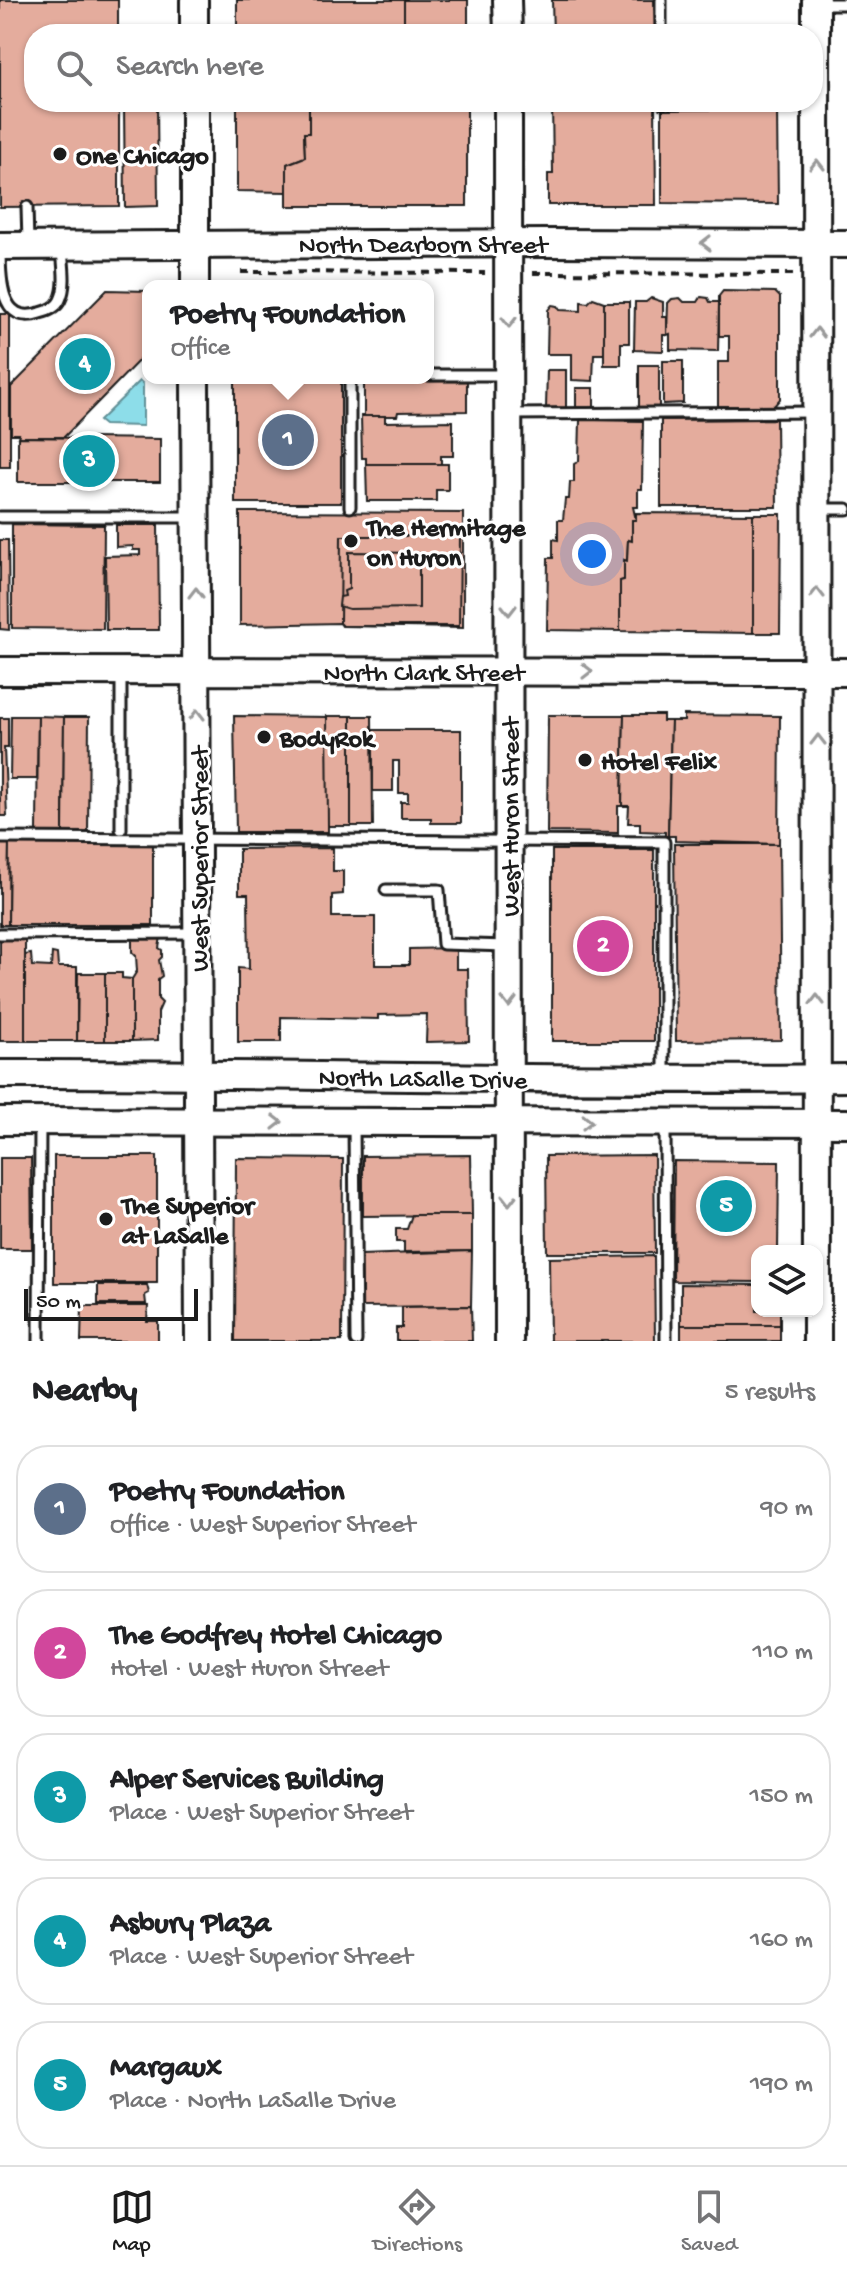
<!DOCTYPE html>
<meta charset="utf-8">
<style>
body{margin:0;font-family:"Gochi Hand",sans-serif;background:#f6f6f6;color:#202124}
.controls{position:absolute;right:24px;bottom:24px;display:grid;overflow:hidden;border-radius:16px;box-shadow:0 2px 6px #0004}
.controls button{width:72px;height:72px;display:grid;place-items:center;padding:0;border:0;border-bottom:2px solid #e0e0e0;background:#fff;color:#202124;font:40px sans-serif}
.scale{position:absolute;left:24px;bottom:20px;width:174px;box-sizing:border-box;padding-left:8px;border:4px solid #1c1c1c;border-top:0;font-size:22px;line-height:28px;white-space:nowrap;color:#1c1c1c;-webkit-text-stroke:6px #fff;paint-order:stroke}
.you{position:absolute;left:592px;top:554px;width:28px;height:28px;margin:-20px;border:6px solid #fff;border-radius:50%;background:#1a73e8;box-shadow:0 0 0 12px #1a73e833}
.badge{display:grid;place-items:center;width:52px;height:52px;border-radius:50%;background:#1c1c1c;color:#fff;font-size:26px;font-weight:700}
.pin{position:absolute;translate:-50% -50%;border:4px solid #fff;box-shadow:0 2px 8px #0006}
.popup{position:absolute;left:142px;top:280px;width:292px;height:104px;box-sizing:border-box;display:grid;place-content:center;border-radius:16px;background:#fff;filter:drop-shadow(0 2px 6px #0005);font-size:26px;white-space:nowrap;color:#757577}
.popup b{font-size:30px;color:#202124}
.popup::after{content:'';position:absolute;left:50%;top:100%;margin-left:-16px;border:16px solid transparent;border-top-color:#fff}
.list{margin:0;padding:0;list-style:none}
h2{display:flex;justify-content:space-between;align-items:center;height:104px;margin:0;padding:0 32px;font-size:34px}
h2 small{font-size:26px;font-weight:400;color:#757577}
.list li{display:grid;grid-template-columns:52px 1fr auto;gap:24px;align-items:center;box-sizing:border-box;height:128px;margin:0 16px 16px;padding:0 16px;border:2px solid #e0e0e0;border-radius:32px}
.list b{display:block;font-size:30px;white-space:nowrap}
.list p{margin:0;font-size:26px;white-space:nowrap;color:#757577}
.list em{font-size:26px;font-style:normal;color:#757577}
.icon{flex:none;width:44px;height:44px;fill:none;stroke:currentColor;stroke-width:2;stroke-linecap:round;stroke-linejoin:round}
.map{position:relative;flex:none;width:847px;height:1341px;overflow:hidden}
.search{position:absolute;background:#fff;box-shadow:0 2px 6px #0004;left:24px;right:24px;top:24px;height:88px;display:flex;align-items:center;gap:20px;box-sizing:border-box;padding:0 28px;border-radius:32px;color:#757577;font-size:30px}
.sheet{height:824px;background:#fff}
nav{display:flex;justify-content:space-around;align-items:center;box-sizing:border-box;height:112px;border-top:2px solid #e0e0e0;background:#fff;font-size:22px;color:#757577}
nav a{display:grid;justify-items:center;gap:4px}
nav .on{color:#1c1c1c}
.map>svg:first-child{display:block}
.water{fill:#8ddde9;stroke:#609097;stroke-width:2}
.building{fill:#e4ac9d;stroke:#1c1c1c;stroke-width:2}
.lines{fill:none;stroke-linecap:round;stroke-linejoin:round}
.lane-casing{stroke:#1c1c1c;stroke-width:15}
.secondary-casing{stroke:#1c1c1c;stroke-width:32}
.path{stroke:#1c1c1c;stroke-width:4;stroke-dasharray:8 6;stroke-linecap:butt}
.lane{stroke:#fff;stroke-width:9}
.secondary{stroke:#fff;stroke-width:26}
.oneway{stroke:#999}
.poi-dot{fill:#1c1c1c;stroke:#fff;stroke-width:3}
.labels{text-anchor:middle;stroke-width:6;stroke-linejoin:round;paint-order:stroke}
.poi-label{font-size:26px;font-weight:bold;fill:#1c1c1c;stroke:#fff;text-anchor:start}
.street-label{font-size:26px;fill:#1c1c1c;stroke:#fff}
</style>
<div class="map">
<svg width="847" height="1341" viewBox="0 0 847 1341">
<rect width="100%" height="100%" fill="#fff"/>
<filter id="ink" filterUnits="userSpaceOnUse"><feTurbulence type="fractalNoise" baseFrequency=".0125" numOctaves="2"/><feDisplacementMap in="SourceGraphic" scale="16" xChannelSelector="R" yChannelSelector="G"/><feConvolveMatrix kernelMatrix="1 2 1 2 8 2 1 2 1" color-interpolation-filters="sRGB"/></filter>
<g filter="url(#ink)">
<!-- water -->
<path class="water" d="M140 381 143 384V426L104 425 99 421Z"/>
<!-- building -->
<g class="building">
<path d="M0 0H118V34H34V102H119V206L0 207Z"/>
<path d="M237 0H404V23H349V34H237Z"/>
<path d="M404 0H468V34H349V23H404Z"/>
<path d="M552 0H654L655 34H553Z"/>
<path d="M124 102H157L158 206 125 207Z"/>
<path d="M237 102H348V107L309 108V133H304L305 157 287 164V192L237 191Z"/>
<path d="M348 102H467V206H287V164L305 157 304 133H309V108L348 107Z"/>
<path d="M552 102H655L656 205H548V174H553Z"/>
<path d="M777 109 778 204 662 203V110Z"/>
<path d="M107 290 148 291V351L64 437H18L19 434H11V387Z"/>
<path d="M723 291 775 292 780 297V399L774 406H718V362H729V336H719V296Z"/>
<path d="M701 297 708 298 710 302H719L718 351 670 350V334L667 335 668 303 672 299 680 298 684 302H698Z"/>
<path d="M593 298 604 302V354H594L593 381 572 380V354H547L548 310 552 305 557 306 560 310 581 311V302L588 303Z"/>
<path d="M651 298 663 302V317H667V335H663V351L634 350 635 302H646Z"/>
<path d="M604 302H629V343H621V365H604Z"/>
<rect x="0" y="314" width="10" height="153"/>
<path d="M663 361H683V403L663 404Z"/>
<rect x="639" y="365" width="20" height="42"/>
<path d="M547 370H566V408H546Z"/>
<rect x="235" y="378" width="106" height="125"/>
<path d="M467 381V411L398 412 397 416H364V382Z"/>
<path d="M576 388H594V408L576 407Z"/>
<path d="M361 416H385V422L453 421V456H441V464H366V458H362Z"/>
<path d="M776 419 777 507H661V420Z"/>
<path d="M580 420 643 421 642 489H638V507H633L636 520H632V541L628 540 627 561 624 560V580L620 581V631L547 630 548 558H553V539L558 540V520H563L565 499H569L570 482H574V464L579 461Z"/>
<path d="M18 437 160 439V482H18Z"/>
<path d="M366 464H448V490H436V501H367Z"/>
<path d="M240 512 463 513V628L342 626 340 623 240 625Z"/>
<path d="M636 513 753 514V633L620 631V581L624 580V560L627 561 628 540 632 541V520H636Z"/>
<path d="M753 514H781L780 633H753Z"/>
<path d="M12 524 104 525 103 629 12 628Z"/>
<path d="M116 525H158L159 630H106L105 556 140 555V550H133V546L116 547Z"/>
<path d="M341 536H460L459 626H343L340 623Z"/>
<path d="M0 540H8L9 630 0 629Z"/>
<path d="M349 552 419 553V608L349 609 339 606 340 597 345 596 344 591 349 589Z"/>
<path d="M548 715H624L622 806H618V833L547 832Z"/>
<path d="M624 715H663V721H671L668 836H665V832L640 831V823H628L629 806H622Z"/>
<path d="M684 715 780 716 779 844 675 841V836H668L671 721H684Z"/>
<path d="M11 716H38L37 779H10Z"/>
<path d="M38 716 64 717 63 833H37Z"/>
<path d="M234 716 328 717V832H236Z"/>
<path d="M327 716H351V826H328Z"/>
<path d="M351 716H372L373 826H351Z"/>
<path d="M64 717H89L88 834 63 833Z"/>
<path d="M0 718H8V748H4L7 816H0Z"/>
<path d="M373 730H461V823H431V818H401V802H408V793H399V761H393V791H373Z"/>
<path d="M0 842H9L8 925H0Z"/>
<path d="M9 842H153V925H8Z"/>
<path d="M674 844H779L781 1040 676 1041Z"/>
<path d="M333 848V871H343V894L332 895V917H375V965H409V949L456 948V969H468L469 1041 426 1042 427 1014 378 1015V1019L281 1017V1042H238V968L249 969 248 894H239V849Z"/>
<rect x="552" y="850" width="102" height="191"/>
<path d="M132 936 161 937 159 948 162 950V957L159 960 162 976 158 979V999L162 1003 158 1012V1040L132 1041V979L137 971 136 956 132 952Z"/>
<rect x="0" y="940" width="25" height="101"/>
<path d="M52 953 57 954 58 967H77V1041H25V955L31 954 32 966 51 967Z"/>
<path d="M78 973H105V1041H77Z"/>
<path d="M105 973H122V978L132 979V1041H105Z"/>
<path d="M471 1155 472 1215 363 1216V1156Z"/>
<path d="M654 1155 655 1253H547L546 1156Z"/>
<rect x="54" y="1156" width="103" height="127"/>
<path d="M0 1158H31L32 1249H0Z"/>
<path d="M236 1158 343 1159 342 1341H235Z"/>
<path d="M674 1161 779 1162 778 1251H757V1282L673 1281Z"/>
<path d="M412 1215H472V1251L404 1252V1242H396V1229H407Z"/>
<path d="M472 1251 471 1306 362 1307 361 1255Z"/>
<path d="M654 1256 655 1341H550L549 1258Z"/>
<path d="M681 1284 757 1285V1311H780V1325H681Z"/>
<path d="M98 1285H147L149 1293 145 1295 146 1304H98Z"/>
<path d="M82 1306H148L147 1321H158V1341H81Z"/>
<path d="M471 1306 472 1341H396V1328H402V1307Z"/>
<rect x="681" y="1325" width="99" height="16"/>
</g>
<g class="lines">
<defs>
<g id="lane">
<path d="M661 0V34"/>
<path d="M818 4H847"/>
<path d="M662 102V103"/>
<path d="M27 207 28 242"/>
<path d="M0 249C0 278 0 326 40 313 48 311 57 307 60 300 67 286 63 264 62 250"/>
<path d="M428 375H505"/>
<path d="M350 378V507"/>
<path d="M509 414 814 412"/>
<path d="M821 509H847"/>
<path d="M0 517H192"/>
<path d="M121 675V829"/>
<path d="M0 838 664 842V1075"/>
<path d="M386 890H439L443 944 506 946"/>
<path d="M0 934 197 933"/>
<path d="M665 1124 666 1341"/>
<path d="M354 1125 356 1341"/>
<path d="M39 1341 40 1125"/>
</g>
<g id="secondary">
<path d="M507 0 508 34"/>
<path d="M816 0 817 1341"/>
<path d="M194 34V0"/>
<path d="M195 102V286"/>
<path d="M508 102 509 1341"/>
<path d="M0 246 547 243 847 244"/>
<path d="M195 378 199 1341"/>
<path d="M0 671 847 672"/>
<path d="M0 1074C282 1073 565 1082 847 1078"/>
<path d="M0 1121 847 1123"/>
</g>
</defs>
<!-- lane casing -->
<use href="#lane" class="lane-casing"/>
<!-- secondary casing -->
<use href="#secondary" class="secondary-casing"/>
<!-- path -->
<g class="path">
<path d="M241 272 485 273"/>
<path d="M533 273 793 274"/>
</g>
<!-- lane -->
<use href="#lane" class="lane"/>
<!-- secondary -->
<use href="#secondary" class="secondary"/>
</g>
<!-- one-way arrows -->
<defs><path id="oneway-chevron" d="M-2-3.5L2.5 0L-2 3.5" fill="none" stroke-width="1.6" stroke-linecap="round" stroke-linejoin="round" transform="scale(2)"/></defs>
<g class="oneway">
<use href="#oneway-chevron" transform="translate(817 165) rotate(-90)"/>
<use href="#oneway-chevron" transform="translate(706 243) rotate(-180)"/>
<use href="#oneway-chevron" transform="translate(509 322) rotate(90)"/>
<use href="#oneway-chevron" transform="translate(817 333) rotate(-90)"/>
<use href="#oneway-chevron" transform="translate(196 593) rotate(-90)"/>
<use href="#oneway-chevron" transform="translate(817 593) rotate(-90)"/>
<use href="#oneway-chevron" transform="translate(509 610) rotate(90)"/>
<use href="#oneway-chevron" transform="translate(587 671)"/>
<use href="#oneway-chevron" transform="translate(197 715) rotate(-90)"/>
<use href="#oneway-chevron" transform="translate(818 740) rotate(-90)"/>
<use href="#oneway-chevron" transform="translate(817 1000) rotate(-90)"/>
<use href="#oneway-chevron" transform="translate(509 1002) rotate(90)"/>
<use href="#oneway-chevron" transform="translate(277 1122)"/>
<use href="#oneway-chevron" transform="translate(587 1122)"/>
<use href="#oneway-chevron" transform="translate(509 1200) rotate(90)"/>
</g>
</g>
<!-- markers -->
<g class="poi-dot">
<circle cx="60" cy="154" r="8"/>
<circle cx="351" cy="541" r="8"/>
<circle cx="264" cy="737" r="8"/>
<circle cx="585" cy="760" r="8"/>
<circle cx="106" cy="1219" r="8"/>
</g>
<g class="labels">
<!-- poi labels -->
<g class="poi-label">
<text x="76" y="163">One Chicago</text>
<text x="367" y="535">The Hermitage<tspan x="367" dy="30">on Huron</tspan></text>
<text x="280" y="746">BodyRok</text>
<text x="601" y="769">Hotel Felix</text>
<text x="122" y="1213">The Superior<tspan x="122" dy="30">at LaSalle</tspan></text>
</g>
<!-- street labels -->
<g class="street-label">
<text x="423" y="252">North Dearborn Street</text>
<text x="424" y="680">North Clark Street</text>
<text transform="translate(509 817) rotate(-90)" y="9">West Huron Street</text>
<text transform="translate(198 859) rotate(-90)" y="9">West Superior Street</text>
<text transform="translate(423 1077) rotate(1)" y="9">North LaSalle Drive</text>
</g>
</g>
</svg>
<div class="controls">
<button><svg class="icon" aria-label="layers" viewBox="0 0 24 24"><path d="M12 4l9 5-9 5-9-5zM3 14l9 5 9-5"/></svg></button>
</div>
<div class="scale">50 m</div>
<div class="you"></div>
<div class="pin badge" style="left:288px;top:440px;background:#5c6f8a">1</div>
<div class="popup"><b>Poetry Foundation</b>Office</div>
<div class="pin badge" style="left:603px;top:946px;background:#d1479c">2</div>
<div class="pin badge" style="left:89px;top:461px;background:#0f9aa8">3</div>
<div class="pin badge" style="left:85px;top:364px;background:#0f9aa8">4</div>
<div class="pin badge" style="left:726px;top:1206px;background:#0f9aa8">5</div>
<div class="search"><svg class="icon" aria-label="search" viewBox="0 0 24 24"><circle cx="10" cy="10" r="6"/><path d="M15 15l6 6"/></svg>Search here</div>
</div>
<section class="sheet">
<h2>Nearby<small>5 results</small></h2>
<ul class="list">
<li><span class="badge" style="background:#5c6f8a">1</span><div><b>Poetry Foundation</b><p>Office · West Superior Street</p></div><em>90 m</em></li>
<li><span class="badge" style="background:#d1479c">2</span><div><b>The Godfrey Hotel Chicago</b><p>Hotel · West Huron Street</p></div><em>110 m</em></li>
<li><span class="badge" style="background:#0f9aa8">3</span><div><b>Alper Services Building</b><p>Place · West Superior Street</p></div><em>150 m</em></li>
<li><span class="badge" style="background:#0f9aa8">4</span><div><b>Asbury Plaza</b><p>Place · West Superior Street</p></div><em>160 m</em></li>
<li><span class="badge" style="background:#0f9aa8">5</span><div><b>Margaux</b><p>Place · North LaSalle Drive</p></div><em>190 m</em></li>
</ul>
</section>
<nav>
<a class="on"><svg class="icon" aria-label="map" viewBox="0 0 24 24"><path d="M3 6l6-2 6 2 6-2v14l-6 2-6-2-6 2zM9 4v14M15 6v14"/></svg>Map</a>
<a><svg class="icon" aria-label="directions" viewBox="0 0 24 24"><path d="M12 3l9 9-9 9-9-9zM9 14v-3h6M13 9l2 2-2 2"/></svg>Directions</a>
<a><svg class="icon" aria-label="saved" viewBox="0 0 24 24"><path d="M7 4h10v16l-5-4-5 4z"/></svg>Saved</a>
</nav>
